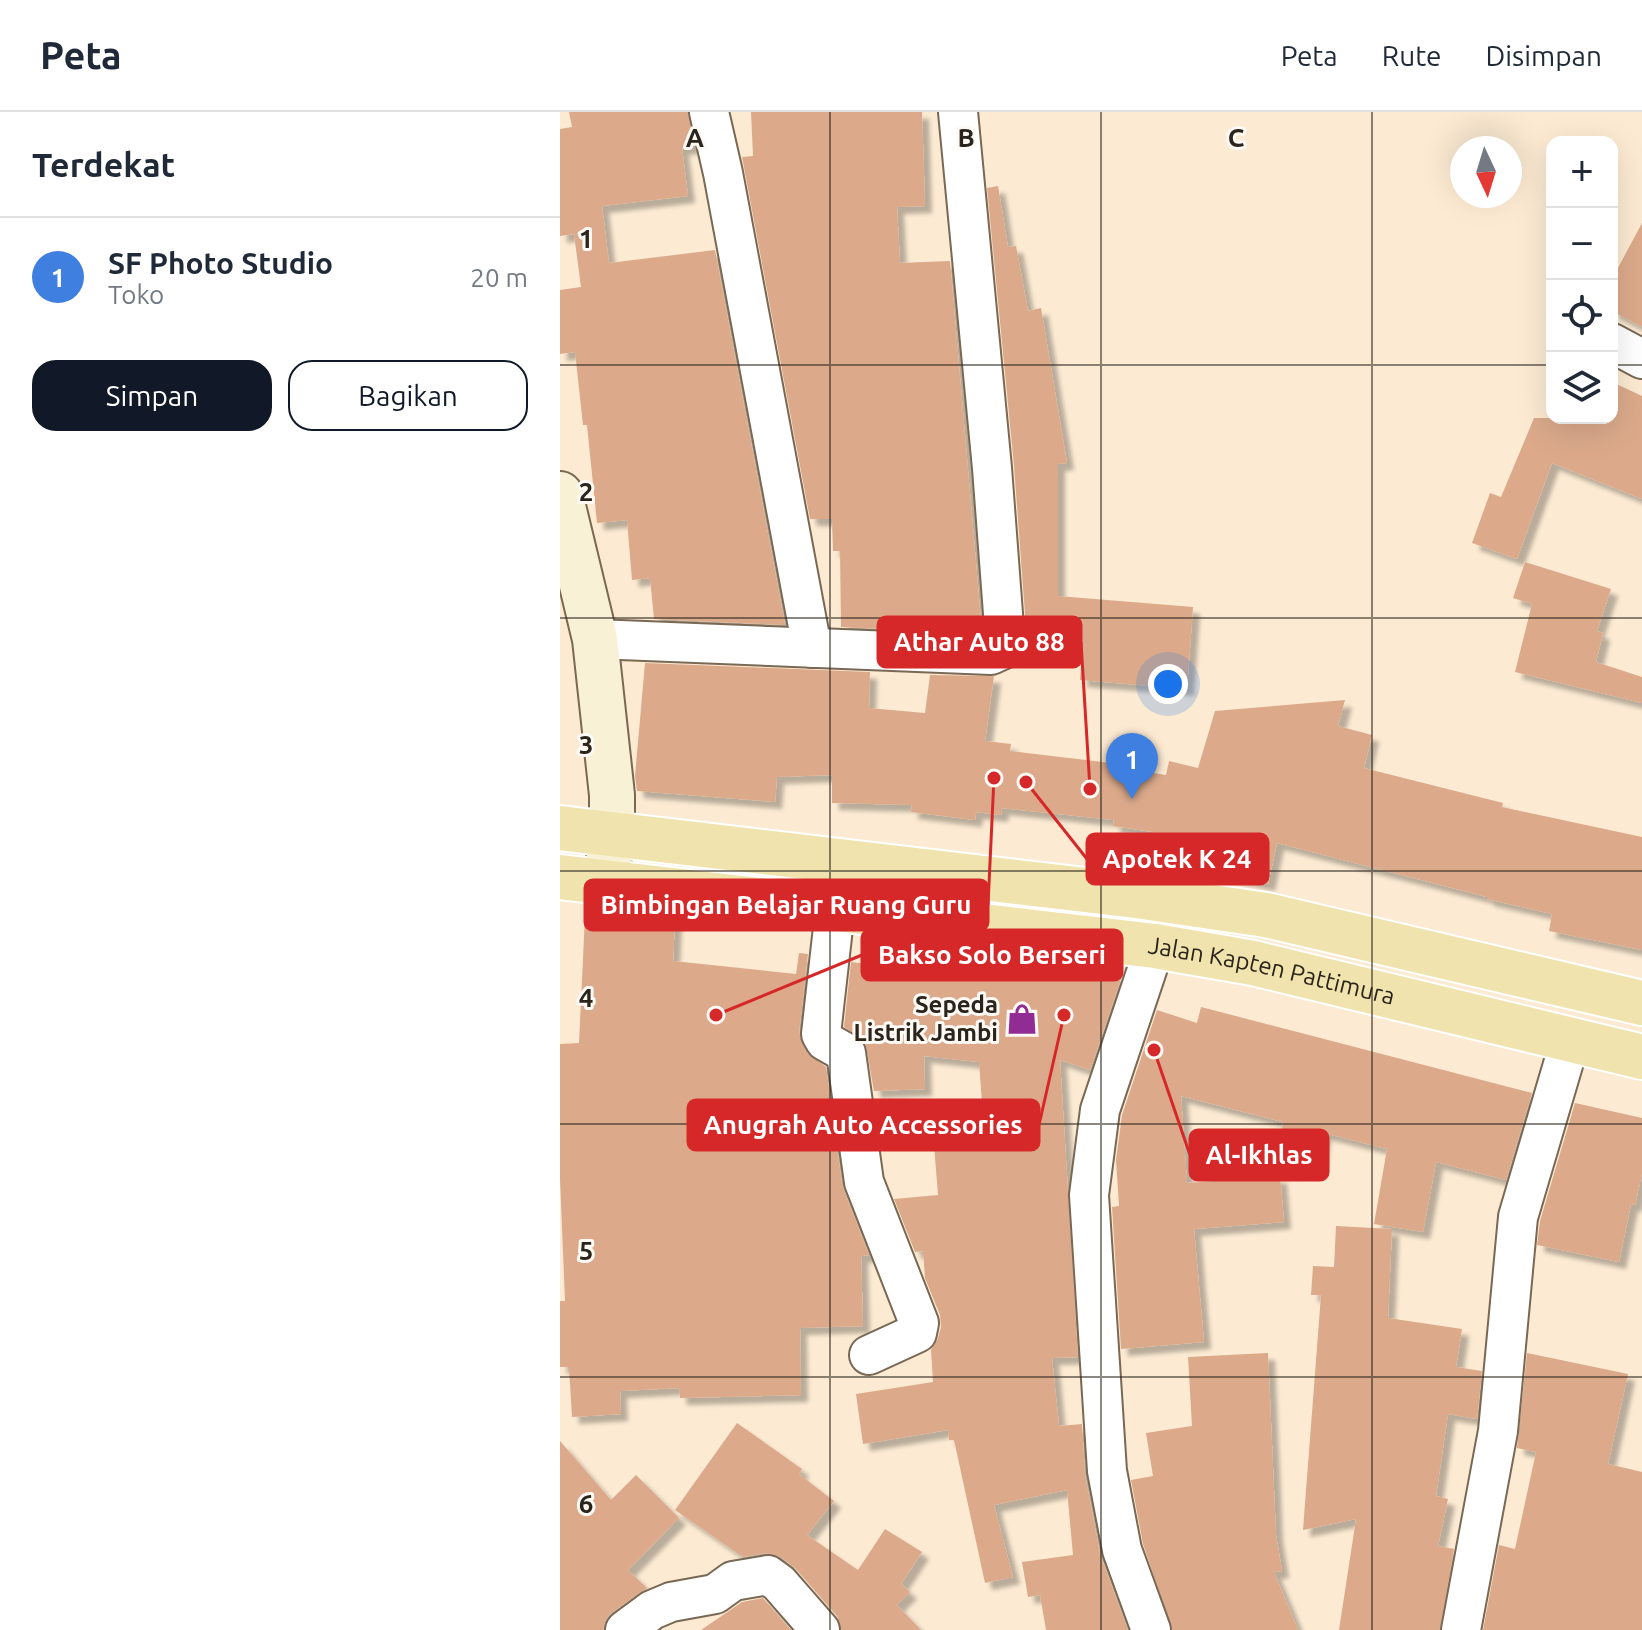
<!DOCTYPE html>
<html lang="id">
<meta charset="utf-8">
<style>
body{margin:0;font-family:Ubuntu,sans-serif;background:#f2f2f3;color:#1f2937}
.controls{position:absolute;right:24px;top:24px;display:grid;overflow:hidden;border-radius:16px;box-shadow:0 8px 32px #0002}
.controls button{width:72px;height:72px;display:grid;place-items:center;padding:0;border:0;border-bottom:2px solid #e0e1e3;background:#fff;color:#1f2937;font:40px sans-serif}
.compass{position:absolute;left:890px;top:24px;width:72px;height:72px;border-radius:50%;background:#fff;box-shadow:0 8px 32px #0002;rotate:176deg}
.you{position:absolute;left:608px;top:572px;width:28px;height:28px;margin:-20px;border:6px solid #fff;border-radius:50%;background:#1a73e8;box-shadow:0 0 0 12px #1a73e833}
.badge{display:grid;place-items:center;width:52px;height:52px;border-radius:50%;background:#111827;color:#fff;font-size:26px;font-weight:700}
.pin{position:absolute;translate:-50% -66px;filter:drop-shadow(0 2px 4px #0008)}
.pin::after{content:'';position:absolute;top:42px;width:28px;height:24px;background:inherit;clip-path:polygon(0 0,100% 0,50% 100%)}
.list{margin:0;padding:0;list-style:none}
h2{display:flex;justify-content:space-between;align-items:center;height:104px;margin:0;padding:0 32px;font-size:34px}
h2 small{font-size:26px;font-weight:400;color:#747a83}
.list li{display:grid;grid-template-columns:52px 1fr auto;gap:24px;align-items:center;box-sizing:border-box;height:120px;padding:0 32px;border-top:2px solid #e0e1e3}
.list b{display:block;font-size:30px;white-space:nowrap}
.list p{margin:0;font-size:26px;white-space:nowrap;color:#747a83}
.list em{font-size:26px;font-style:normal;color:#747a83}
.actions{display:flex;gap:16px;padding:24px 32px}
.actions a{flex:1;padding:18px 0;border:2px solid #111827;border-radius:24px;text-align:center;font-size:28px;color:#111827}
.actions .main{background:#111827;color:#fff}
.icon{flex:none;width:44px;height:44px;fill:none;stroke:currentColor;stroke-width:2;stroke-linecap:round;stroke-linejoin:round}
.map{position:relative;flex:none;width:1082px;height:1518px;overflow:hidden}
header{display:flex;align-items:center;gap:48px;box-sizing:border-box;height:112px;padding:0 40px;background:#fff;border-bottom:2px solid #e0e1e3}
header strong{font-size:38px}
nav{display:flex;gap:44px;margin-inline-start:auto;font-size:28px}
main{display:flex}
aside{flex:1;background:#fff}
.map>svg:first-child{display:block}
.building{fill:#dcaa8b;filter:url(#shadow)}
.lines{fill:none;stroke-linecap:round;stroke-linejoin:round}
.minor-casing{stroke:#786854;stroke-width:42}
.secondary-casing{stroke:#786854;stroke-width:48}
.primary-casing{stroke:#fff;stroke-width:48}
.minor{stroke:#fff;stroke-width:38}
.secondary{stroke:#f8f1d6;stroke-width:44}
.primary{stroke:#f0e3ae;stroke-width:44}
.grid{fill:none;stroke:#2b241b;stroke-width:2;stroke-opacity:0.55}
.labels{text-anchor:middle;stroke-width:6;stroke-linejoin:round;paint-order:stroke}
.street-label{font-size:24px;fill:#2b241b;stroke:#fdf9f5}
.poi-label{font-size:24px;font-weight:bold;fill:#2b241b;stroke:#fdf9f5;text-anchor:end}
.grid-label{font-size:26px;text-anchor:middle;font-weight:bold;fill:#2b241b;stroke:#fdf9f5;stroke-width:6;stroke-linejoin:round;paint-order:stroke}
.leader{fill:none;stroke:#d62828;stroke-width:3}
.callout-dot{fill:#d62828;stroke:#fdf9f5;stroke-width:3}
.callout{fill:#d62828;stroke:#d62828;stroke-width:3}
.callout-label{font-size:26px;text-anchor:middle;font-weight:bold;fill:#fff}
</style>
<header>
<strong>Peta</strong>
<nav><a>Peta</a><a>Rute</a><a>Disimpan</a></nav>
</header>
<main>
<aside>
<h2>Terdekat<small></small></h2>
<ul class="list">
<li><span class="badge" style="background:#3f7fe0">1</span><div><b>SF Photo Studio</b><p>Toko</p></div><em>20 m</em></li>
</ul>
<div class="actions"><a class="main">Simpan</a><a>Bagikan</a></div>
</aside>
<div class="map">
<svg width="1082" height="1518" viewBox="0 0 1082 1518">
<defs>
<filter id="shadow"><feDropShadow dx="7" dy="7" stdDeviation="2" flood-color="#0004"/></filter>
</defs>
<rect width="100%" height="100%" fill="#fcead2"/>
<!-- building -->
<g class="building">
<path d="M9 0H128L134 35 122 36 128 84 42 94 49 151 155 138 225 513 94 507 90 466 72 468 67 408 37 411 27 313H23L15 240 0 242V178L21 175 14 122 0 124V17L12 15Z"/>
<path d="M191 0H362L365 94 337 95 340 151 390 149 422 521 281 515 280 439H273L272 407H250L182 45 193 44Z"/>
<path d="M438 74 448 135 456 134 468 199 481 196 507 351 498 352V484L633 495 627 577 520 568 523 529H467L454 354 427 76Z"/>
<path d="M1082 111V215L1052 199V167Z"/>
<path d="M1052 270 1082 284V387L992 351 957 447 912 431 930 381 941 385 974 306H1052Z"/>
<path d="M965 450 1051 477 1037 519 1043 521 1036 550 1082 565V591L955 560 972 492 953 486Z"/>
<path d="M85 551 310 560 309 596 365 601 370 563 434 564 425 629 451 632 450 639 551 651V654L606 663 609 649 638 656 655 599 785 588 778 614 812 623 804 656 943 691 942 695 1082 725V838L989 819 992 802 927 787V785L717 731 708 772 660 762 664 746 591 729 593 720 553 714 554 708 442 696 441 703 416 700 415 708 351 700 352 693 272 691V663L217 665 215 690 77 679 75 664Z"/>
<path d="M25 804 115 808 113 849 236 862 239 841 248 842 239 920 246 940 266 955 282 1073 309 1143 301 1144 303 1214 240 1216 241 1283 120 1286 119 1276 60 1279 61 1302 12 1305 9 1255H0V1189H5L0 1067V932L19 931Z"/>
<path d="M324 847 491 865 492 854 562 864 530 958 500 948 518 1245 492 1246 499 1314 522 1312 525 1363 540 1442 568 1518H486L480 1483 468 1485 462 1450 513 1443 507 1378 434 1393 453 1465 425 1471 394 1328H389L388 1318 303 1332 296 1282 373 1270 371 1238 378 1226 381 1215 380 1203 365 1166 363 1139 355 1140 334 1087 378 1083 372 1008 423 1004 419 950 364 944 365 977 314 979 305 929 284 915 291 850 324 854Z"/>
<path d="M641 895 972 981 946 1068 876 1050 863 1120 814 1112 827 1037 764 1021 759 1060 717 1054 723 1010 621 984 627 1071 720 1064 724 1110 634 1117 644 1230 561 1237 552 1095 559 1094 556 1048 562 1003 597 898 637 911Z"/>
<path d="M1015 991 1082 1006V1061L1075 1093 1071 1092 1059 1150 977 1133 980 1109Z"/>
<path d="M776 1114 832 1117 828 1206 902 1217 896 1255 922 1259 917 1307 888 1302 876 1384 888 1387 878 1434 894 1437 880 1518H779L796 1407 743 1418 761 1183H751L753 1154 774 1155Z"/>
<path d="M708 1241 716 1423 722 1459 714 1460 738 1518H612L583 1432 571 1368 593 1364 586 1321 632 1314 628 1245Z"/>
<path d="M967 1241 1068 1262 1048 1352 1082 1360V1518H923L939 1433 955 1437 976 1340 957 1336Z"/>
<path d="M177 1311 242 1357 239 1362 274 1389 247 1423 298 1458 325 1417 362 1440 341 1472 350 1480 337 1493 361 1518H281L277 1504 236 1457 221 1445 205 1441 183 1445 115 1398Z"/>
<path d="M0 1329 51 1388 76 1363 119 1406 68 1458 87 1476 51 1501 45 1509 43 1518H0Z"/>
<path d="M203 1486 231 1518H141L182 1490Z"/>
</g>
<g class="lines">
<defs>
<g id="minor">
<path d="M149 0 163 61 252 536"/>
<path d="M1052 231 1082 247"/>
<path d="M35 527 431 543 442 538 445 528 432 356 398 0"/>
<path d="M275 798 261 922 265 929 286 941 304 1070 359 1211 357 1221 309 1243"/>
<path d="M65 1518 92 1498 111 1490 155 1482 173 1469 208 1463 219 1471 260 1518"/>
<path d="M591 1518 562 1438 547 1359 529 1083 540 998 595 834"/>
<path d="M901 1518 938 1319 958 1105 1010 929"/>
</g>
<path id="secondary" d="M0 382 35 527 52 683V721L46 770"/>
<g id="primary">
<path d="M0 716 576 784 706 803 1082 891"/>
<path id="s1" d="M0 765 595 834 693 851 1082 945"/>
</g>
</defs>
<!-- minor casing -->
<use href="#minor" class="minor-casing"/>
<!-- secondary casing -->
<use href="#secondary" class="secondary-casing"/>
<!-- primary casing -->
<use href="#primary" class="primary-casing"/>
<!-- minor -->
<use href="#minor" class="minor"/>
<!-- secondary -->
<use href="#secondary" class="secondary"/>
<!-- primary -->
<use href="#primary" class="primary"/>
</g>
<!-- grid -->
<path class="grid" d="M270 0V1518M541 0V1518M812 0V1518M0 253H992M1052 253H1082M0 506H1082M0 759H1082M0 1012H1082M0 1265H1082"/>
<!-- icons -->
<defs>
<symbol id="shop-bare" viewBox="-9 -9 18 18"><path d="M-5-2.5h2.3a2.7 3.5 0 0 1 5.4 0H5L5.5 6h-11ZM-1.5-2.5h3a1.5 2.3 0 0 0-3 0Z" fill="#902c93" stroke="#fdf9f5" stroke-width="2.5" paint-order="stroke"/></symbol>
</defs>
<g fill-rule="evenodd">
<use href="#shop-bare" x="440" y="885" width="44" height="44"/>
</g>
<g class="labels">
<!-- street labels -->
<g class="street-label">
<text dy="8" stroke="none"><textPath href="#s1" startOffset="718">Jalan Kapten Pattimura</textPath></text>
</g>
<!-- poi labels -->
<g class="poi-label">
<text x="438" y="901">Sepeda<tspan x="438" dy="28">Listrik Jambi</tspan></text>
</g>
</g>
<g class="grid-label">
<text x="135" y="35">A</text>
<text x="406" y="35">B</text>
<text x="676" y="35">C</text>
<text x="26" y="136">1</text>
<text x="26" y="389">2</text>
<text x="26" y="642">3</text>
<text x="26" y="895">4</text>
<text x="26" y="1148">5</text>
<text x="26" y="1401">6</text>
</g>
<!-- callouts -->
<path class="leader" d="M530 677L521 530M466 670L527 747M434 666L428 793M156 903L302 843M504 903L479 1013M594 938L630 1043"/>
<g class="callout-dot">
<circle cx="530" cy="677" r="8"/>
<circle cx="466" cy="670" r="8"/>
<circle cx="434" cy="666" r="8"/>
<circle cx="156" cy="903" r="8"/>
<circle cx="504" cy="903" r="8"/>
<circle cx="594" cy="938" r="8"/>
</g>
<g class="callout">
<rect x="318" y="505" width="203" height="50" rx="8"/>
<rect x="527" y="722" width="181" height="50" rx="8"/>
<rect x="25" y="768" width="403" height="50" rx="8"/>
<rect x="302" y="818" width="260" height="50" rx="8"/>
<rect x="128" y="988" width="351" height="50" rx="8"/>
<rect x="630" y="1018" width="138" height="50" rx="8"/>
</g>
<g class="callout-label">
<text x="419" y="539">Athar Auto 88</text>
<text x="617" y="756">Apotek K 24</text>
<text x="226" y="802">Bimbingan Belajar Ruang Guru</text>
<text x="432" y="852">Bakso Solo Berseri</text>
<text x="303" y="1022">Anugrah Auto Accessories</text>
<text x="699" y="1052">Al-Ikhlas</text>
</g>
</svg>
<div class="controls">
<button>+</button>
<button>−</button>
<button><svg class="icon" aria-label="locate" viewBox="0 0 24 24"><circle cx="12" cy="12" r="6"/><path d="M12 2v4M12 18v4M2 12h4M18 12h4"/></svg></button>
<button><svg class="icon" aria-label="layers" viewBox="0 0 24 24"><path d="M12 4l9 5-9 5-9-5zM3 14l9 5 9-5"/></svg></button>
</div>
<svg class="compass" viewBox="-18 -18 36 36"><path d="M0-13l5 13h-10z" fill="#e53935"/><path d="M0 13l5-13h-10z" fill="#747a83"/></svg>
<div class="you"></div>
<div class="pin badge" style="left:572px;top:687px;background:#3f7fe0">1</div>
</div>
</main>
